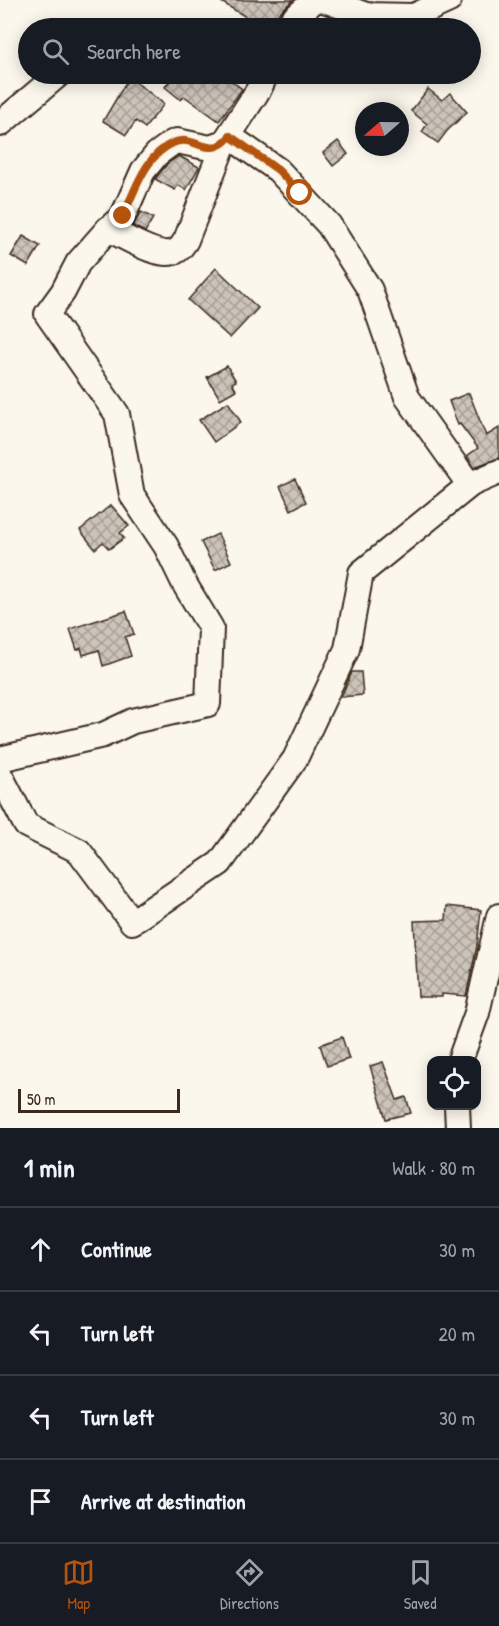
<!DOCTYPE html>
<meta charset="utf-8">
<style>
body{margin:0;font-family:"Patrick Hand",sans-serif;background:#20242c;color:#f1f3f6}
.controls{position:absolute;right:18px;bottom:18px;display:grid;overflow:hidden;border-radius:12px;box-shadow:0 3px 15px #0003}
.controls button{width:54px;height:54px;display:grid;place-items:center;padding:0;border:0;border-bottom:2px solid #363941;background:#171b24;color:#f1f3f6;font:30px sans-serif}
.compass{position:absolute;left:355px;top:102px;width:54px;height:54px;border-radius:50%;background:#171b24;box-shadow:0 3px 15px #0003;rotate:250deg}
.scale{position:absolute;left:18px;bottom:15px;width:162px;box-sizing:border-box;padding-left:6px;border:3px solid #3b2a1e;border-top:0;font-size:16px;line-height:21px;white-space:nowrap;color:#3b2a1e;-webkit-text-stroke:4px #fbf7ec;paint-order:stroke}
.stop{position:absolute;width:18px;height:18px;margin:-14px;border:4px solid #b45309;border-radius:50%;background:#fff}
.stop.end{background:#b45309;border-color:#fff;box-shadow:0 2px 6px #0008}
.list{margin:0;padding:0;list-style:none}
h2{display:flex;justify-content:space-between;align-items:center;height:78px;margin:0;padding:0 24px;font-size:26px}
h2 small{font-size:20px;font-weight:400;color:#9ea1a6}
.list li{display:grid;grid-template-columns:39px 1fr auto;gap:18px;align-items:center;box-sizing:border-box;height:84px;padding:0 24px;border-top:2px solid #363941}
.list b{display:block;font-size:22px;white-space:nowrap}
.list em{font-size:20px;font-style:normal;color:#9ea1a6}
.icon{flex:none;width:33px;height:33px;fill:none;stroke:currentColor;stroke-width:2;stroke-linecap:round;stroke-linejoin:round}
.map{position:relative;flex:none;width:499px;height:1128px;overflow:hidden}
.search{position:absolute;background:#171b24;box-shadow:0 3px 15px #0003;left:18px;right:18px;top:18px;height:66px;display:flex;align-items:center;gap:15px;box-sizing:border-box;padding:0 21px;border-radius:33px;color:#9ea1a6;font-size:22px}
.sheet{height:414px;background:#171b24}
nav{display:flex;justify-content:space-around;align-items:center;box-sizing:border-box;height:84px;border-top:2px solid #363941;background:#171b24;font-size:16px;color:#9ea1a6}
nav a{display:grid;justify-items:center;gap:3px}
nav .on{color:#b45309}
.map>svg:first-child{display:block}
.building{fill:url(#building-cross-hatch);stroke:#3b2a1e;stroke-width:1.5}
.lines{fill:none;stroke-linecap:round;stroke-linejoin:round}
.minor-casing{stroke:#3b2a1e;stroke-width:28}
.minor{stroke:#fbf7ec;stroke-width:24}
.route{stroke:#b45309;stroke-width:8}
</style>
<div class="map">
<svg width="499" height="1128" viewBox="0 0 499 1128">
<defs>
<pattern id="building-cross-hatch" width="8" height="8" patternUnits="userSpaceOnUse" patternTransform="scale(1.5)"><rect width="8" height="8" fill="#ccc4b9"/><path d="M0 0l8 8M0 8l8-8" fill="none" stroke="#a79f96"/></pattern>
</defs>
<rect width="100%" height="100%" fill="#fbf7ec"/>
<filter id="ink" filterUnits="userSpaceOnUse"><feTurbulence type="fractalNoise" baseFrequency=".0167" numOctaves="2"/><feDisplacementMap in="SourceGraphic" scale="12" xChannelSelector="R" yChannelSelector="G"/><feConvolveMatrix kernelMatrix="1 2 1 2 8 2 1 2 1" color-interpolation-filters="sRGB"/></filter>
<g filter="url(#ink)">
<!-- building -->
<g class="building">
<path d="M218 0H293L279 13 274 28H264Z"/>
<path d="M175 74H222L242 89 219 121 184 96 181 100 165 87Z"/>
<path d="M129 77 164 104 145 128 136 121 126 135 103 121Z"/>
<path d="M428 89 442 100 450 93 467 112 447 131 438 143 422 132 427 124 411 111Z"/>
<path d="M338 141 348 154 333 166 323 153Z"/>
<path d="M179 156 199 167 186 190 178 185 175 190 155 179 167 164Z"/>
<path d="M141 212 153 218 145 232 133 226Z"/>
<path d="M23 236 40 246 28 266 11 256Z"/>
<path d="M216 268 258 308 230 338 188 300Z"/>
<path d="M227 366 236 381 232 383 236 390 220 399 207 377Z"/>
<path d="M469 393 486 436 499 428V458L474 467 467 456 478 448 460 424 458 425 449 401Z"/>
<path d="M228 402 241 422 214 442 199 420Z"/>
<path d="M295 479 306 502 291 510 280 486Z"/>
<path d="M111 505 129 526 120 533 124 538 109 549 103 542 95 549 80 530Z"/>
<path d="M218 534 231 562 215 570 201 542Z"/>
<path d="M126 611 134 634 125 637 131 656 103 666 99 650 83 655 81 648 77 650 70 629Z"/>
<path d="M352 672H361L363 695 341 697Z"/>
<path d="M447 906 481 910 477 946 466 996 442 994V997H418L414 921 446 920Z"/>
<path d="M342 1037 349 1059 327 1066 320 1045Z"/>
<path d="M383 1062 397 1100 406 1097 411 1113 386 1119 370 1066Z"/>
</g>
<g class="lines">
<defs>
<g id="minor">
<path d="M324 0 366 15 414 16 449 0"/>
<path d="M288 28 292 20 315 0"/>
<path d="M0 124 59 74"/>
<path d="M229 136 278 170 329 225 370 290 407 397 466 480 471 484 499 472"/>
<path d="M108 229C124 236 160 260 176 251 181 249 183 244 186 240L224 143"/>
<path d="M0 759 103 735 133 721 208 704 211 628 184 583 166 546 132 495 117 414 47 314 63 292 78 263 108 229 123 216 143 171 157 154 172 143 177 141 210 148 224 143 259 89 266 74"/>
<path d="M0 775 26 825 79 851 132 922 220 863 295 759 347 649 361 573 471 484"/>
<path d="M460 1060 477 1013 499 916"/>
<path d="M457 1106 458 1128"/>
</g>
</defs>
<!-- minor casing -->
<use href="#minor" class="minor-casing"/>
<!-- minor -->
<use href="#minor" class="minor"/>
</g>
</g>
<g class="lines" filter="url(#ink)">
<!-- route -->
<path class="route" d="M123 216C135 191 145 155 173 143 195 133 209 162 230 136L278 170 300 193"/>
</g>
</svg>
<div class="controls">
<button><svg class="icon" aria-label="locate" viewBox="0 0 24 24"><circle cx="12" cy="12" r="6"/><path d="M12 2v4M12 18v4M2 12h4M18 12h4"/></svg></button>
</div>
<svg class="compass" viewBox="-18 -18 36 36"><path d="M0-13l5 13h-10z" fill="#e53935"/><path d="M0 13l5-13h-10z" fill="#9ea1a6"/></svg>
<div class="scale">50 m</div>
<div class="stop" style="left:300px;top:193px"></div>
<div class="stop end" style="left:123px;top:216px"></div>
<div class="search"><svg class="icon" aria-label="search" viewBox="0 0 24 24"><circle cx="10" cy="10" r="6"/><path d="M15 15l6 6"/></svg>Search here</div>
</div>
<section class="sheet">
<h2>1 min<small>Walk · 80 m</small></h2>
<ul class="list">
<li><svg class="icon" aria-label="ahead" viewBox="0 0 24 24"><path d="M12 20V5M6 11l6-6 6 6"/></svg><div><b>Continue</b></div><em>30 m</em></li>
<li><svg class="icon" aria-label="left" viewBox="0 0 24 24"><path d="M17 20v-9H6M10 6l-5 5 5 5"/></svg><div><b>Turn left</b></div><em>20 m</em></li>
<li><svg class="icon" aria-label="left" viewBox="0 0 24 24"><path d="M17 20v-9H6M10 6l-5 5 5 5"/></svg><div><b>Turn left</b></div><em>30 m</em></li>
<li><svg class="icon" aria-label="arrive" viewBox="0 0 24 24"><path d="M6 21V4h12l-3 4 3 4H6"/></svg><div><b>Arrive at destination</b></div></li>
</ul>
</section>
<nav>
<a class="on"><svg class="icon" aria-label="map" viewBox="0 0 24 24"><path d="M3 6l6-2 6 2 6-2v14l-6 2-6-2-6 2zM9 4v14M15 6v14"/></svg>Map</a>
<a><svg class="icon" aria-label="directions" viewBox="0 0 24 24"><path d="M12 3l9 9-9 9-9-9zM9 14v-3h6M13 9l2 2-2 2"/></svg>Directions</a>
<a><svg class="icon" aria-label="saved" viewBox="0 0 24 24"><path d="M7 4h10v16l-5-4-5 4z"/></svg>Saved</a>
</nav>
